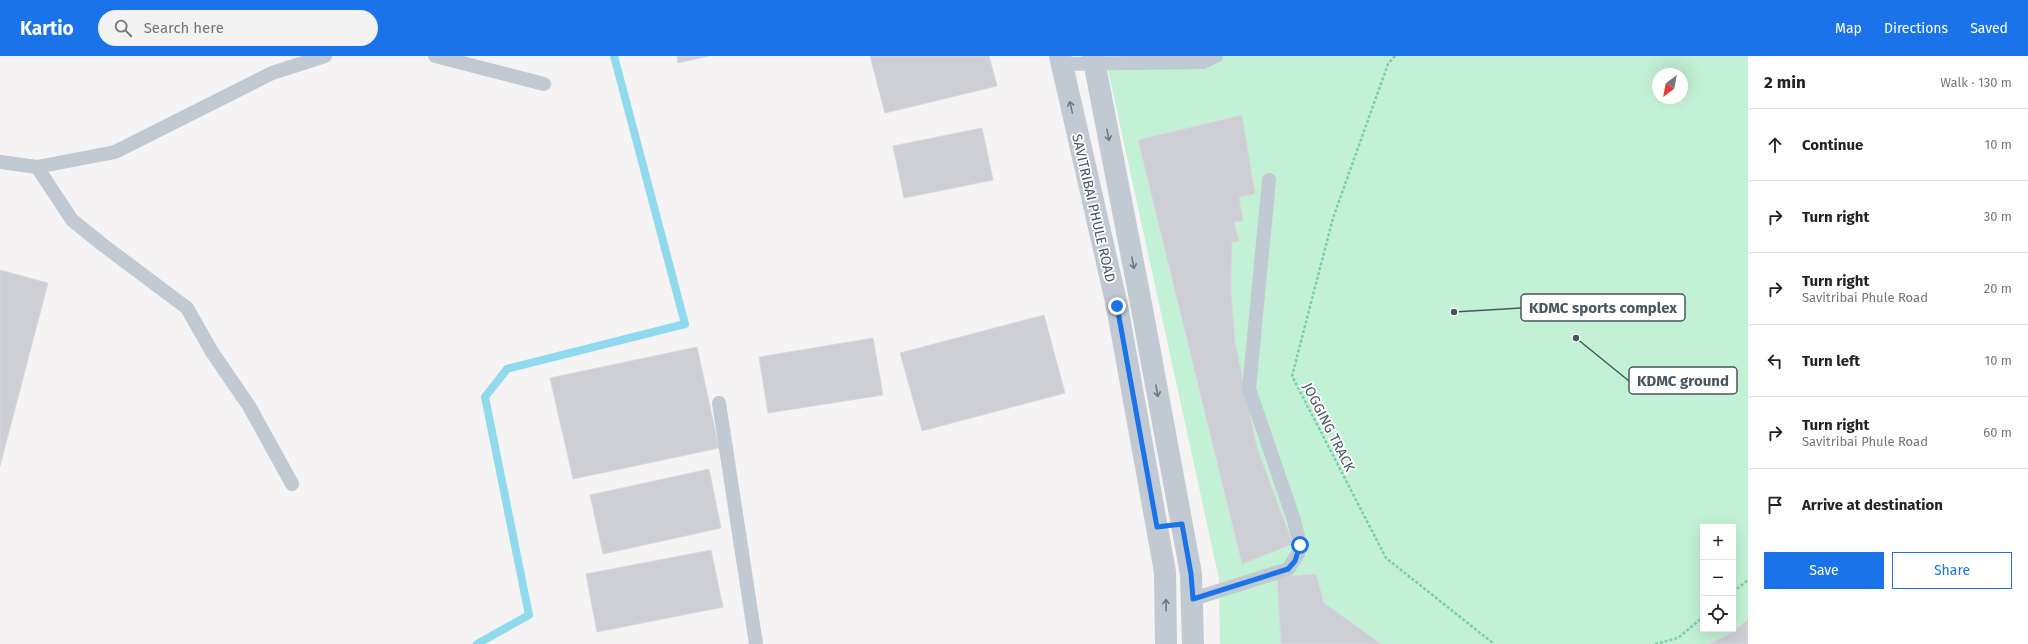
<!DOCTYPE html>
<meta charset="utf-8">
<style>
body{margin:0;font-family:"Fira Sans",sans-serif;background:#f2f2f2;color:#222}
.controls{position:absolute;right:12px;bottom:12px;display:grid;overflow:hidden;border-radius:0px;box-shadow:0 4px 16px #0002}
.controls button{width:36px;height:36px;display:grid;place-items:center;padding:0;border:0;border-bottom:1px solid #e0e0e0;background:#fff;color:#222;font:20px sans-serif}
.compass{position:absolute;left:1652px;top:12px;width:36px;height:36px;border-radius:50%;background:#fff;box-shadow:0 4px 16px #0002;rotate:212deg}
.stop{position:absolute;width:12px;height:12px;margin:-9px;border:3px solid #1a73e8;border-radius:50%;background:#fff}
.stop.end{background:#1a73e8;border-color:#fff;box-shadow:0 1px 4px #0008}
.list{margin:0;padding:0;list-style:none}
h2{display:flex;justify-content:space-between;align-items:center;height:52px;margin:0;padding:0 16px;font-size:17px}
h2 small{font-size:13px;font-weight:400;color:#767676}
.list li{display:grid;grid-template-columns:26px 1fr auto;gap:12px;align-items:center;box-sizing:border-box;height:72px;padding:0 16px;border-top:1px solid #e0e0e0}
.list b{display:block;font-size:15px;white-space:nowrap}
.list p{margin:0;font-size:13px;white-space:nowrap;color:#767676}
.list em{font-size:13px;font-style:normal;color:#767676}
.actions{display:flex;gap:8px;padding:12px 16px}
.actions a{flex:1;padding:9px 0;border:1px solid #1a73e8;border-radius:0px;text-align:center;font-size:14px;color:#1a73e8}
.actions .main{background:#1a73e8;color:#fff}
.icon{flex:none;width:22px;height:22px;fill:none;stroke:currentColor;stroke-width:2;stroke-linecap:round;stroke-linejoin:round}
.map{position:relative;flex:none;width:1748px;height:588px;overflow:hidden}
header{display:flex;align-items:center;gap:24px;box-sizing:border-box;height:56px;padding:0 20px;background:#1a73e8;color:#fff}
header strong{font-size:19px}
nav{display:flex;gap:22px;margin-inline-start:auto;font-size:14px}
.search{width:280px;height:36px;background:#f2f2f2;display:flex;align-items:center;gap:10px;box-sizing:border-box;padding:0 14px;border-radius:22px;color:#767676;font-size:15px}
main{display:flex}
aside{flex:1;background:#fff}
.map>svg:first-child{display:block}
.green{fill:#c3f1d5;fill-rule:evenodd}
.lines{fill:none;stroke-linecap:round;stroke-linejoin:round}
.stream{stroke:#90daee;stroke-width:8}
.building{fill:#cdcfd5;stroke:#d7d9de}
.path{stroke:#7ad0a6;stroke-width:2.5;stroke-dasharray:3 2;stroke-linecap:butt}
.service{stroke:#c1cad2;stroke-width:14}
.tertiary{stroke:#c1cad2;stroke-width:22}
.oneway{stroke:#6e7983}
.route{stroke:#1a73e8;stroke-width:5}
.labels{text-anchor:middle;stroke-width:3.5;stroke-linejoin:round;paint-order:stroke}
.street-label{font-size:14px;fill:#4a5661;stroke:#fff}
.leader{fill:none;stroke:#4a5661;stroke-width:1.5}
.callout-dot{fill:#4a5661;stroke:#fff;stroke-width:1.5}
.callout{fill:#fff;stroke:#4a5661;stroke-width:1.5}
.callout-label{font-size:15px;text-anchor:middle;font-weight:bold;fill:#4a5661}
</style>
<header>
<strong>Kartio</strong>
<div class="search"><svg class="icon" aria-label="search" viewBox="0 0 24 24"><circle cx="10" cy="10" r="6"/><path d="M15 15l6 6"/></svg>Search here</div>
<nav><a>Map</a><a>Directions</a><a>Saved</a></nav>
</header>
<main>
<div class="map">
<svg width="1748" height="588" viewBox="0 0 1748 588">
<rect width="100%" height="100%" fill="#f5f3f3"/>
<!-- green -->
<path class="green" d="M1105 0H1748V588H1220L1219 523ZM1658 18H1682V42H1658ZM1703 471H1733V573H1703Z"/>
<g class="lines">
<!-- stream -->
<path class="stream" d="M477 588 529 559 485 341 507 313 685 268 614 0"/>
</g>
<!-- building -->
<g class="building">
<path d="M677 0H709L678 7Z"/>
<path d="M870 0H989L997 30 885 57Z"/>
<path d="M1242 59 1255 138 1239 141 1243 165 1234 166 1239 186H1232L1231 235 1235 286 1257 392 1293 488 1242 508 1138 84Z"/>
<path d="M982 72 993 124 904 142 893 90Z"/>
<path d="M0 214 48 227 0 410Z"/>
<path d="M1044 259 1065 337 922 375 900 297Z"/>
<path d="M873 282 883 339 768 357 759 301Z"/>
<path d="M697 291 719 392 573 423 550 322Z"/>
<path d="M709 413 721 472 603 498 590 439Z"/>
<path d="M711 494 723 551 597 576 586 518Z"/>
<path d="M1316 518 1324 547 1381 588H1281L1277 521Z"/>
<path d="M1748 563V588H1709L1733 576Z"/>
</g>
<g class="lines">
<!-- path -->
<g class="path">
<path d="M1395 0 1388 8 1333 162 1292 320 1386 502 1494 588"/>
<path d="M1733 536 1748 524"/>
<path d="M1655 588 1678 582 1703 561"/>
</g>
<!-- service -->
<g class="service">
<path d="M435 0 544 28"/>
<path d="M1062 8 1203 6 1216 0"/>
<path d="M0 106 37 111 115 96 272 17 325 0"/>
<path d="M37 111 72 164 103 189 187 252 212 296 249 350 292 428"/>
<path d="M719 347 756 588"/>
<path d="M1193 543 1288 513 1298 498 1300 489 1294 464 1249 333 1269 124"/>
</g>
<!-- tertiary -->
<g class="tertiary">
<path d="M1060 0 1117 250 1165 516 1166 588"/>
<path d="M1093 0 1142 253 1191 518 1193 588"/>
</g>
</g>
<!-- one-way arrows -->
<defs><path id="oneway-shaft" d="M-6 0H5M1.5-3L5.5 0L1.5 3" fill="none" stroke-width="1.6" stroke-linecap="round" stroke-linejoin="round"/></defs>
<g class="oneway">
<use href="#oneway-shaft" transform="translate(1071 51) rotate(-103)"/>
<use href="#oneway-shaft" transform="translate(1108 79) rotate(79)"/>
<use href="#oneway-shaft" transform="translate(1133 207) rotate(79)"/>
<use href="#oneway-shaft" transform="translate(1157 335) rotate(80)"/>
<use href="#oneway-shaft" transform="translate(1166 549) rotate(-91)"/>
</g>
<g class="lines">
<!-- route -->
<path class="route" d="M1117 250 1157 471 1182 468 1191 518 1193 543 1288 513 1295 505 1300 489"/>
</g>
<g class="labels">
<!-- street labels -->
<g class="street-label">
<text transform="translate(1094 152) rotate(77)" y="5">SAVITRIBAI PHULE ROAD</text>
<text transform="translate(1329 371) rotate(63)" y="5">JOGGING TRACK</text>
</g>
</g>
<!-- callouts -->
<path class="leader" d="M1454 256L1521 252M1576 282L1629 325"/>
<g class="callout-dot">
<circle cx="1454" cy="256" r="4"/>
<circle cx="1576" cy="282" r="4"/>
</g>
<g class="callout">
<rect x="1521" y="238" width="164" height="27" rx="4"/>
<rect x="1629" y="311" width="108" height="27" rx="4"/>
</g>
<g class="callout-label">
<text x="1603" y="257">KDMC sports complex</text>
<text x="1683" y="330">KDMC ground</text>
</g>
</svg>
<div class="controls">
<button>+</button>
<button>−</button>
<button><svg class="icon" aria-label="locate" viewBox="0 0 24 24"><circle cx="12" cy="12" r="6"/><path d="M12 2v4M12 18v4M2 12h4M18 12h4"/></svg></button>
</div>
<svg class="compass" viewBox="-18 -18 36 36"><path d="M0-13l5 13h-10z" fill="#e53935"/><path d="M0 13l5-13h-10z" fill="#767676"/></svg>
<div class="stop" style="left:1300px;top:489px"></div>
<div class="stop end" style="left:1117px;top:250px"></div>
</div>
<aside>
<h2>2 min<small>Walk · 130 m</small></h2>
<ul class="list">
<li><svg class="icon" aria-label="ahead" viewBox="0 0 24 24"><path d="M12 20V5M6 11l6-6 6 6"/></svg><div><b>Continue</b></div><em>10 m</em></li>
<li><svg class="icon" aria-label="right" viewBox="0 0 24 24"><path d="M7 20v-9h11M14 6l5 5-5 5"/></svg><div><b>Turn right</b></div><em>30 m</em></li>
<li><svg class="icon" aria-label="right" viewBox="0 0 24 24"><path d="M7 20v-9h11M14 6l5 5-5 5"/></svg><div><b>Turn right</b><p>Savitribai Phule Road</p></div><em>20 m</em></li>
<li><svg class="icon" aria-label="left" viewBox="0 0 24 24"><path d="M17 20v-9H6M10 6l-5 5 5 5"/></svg><div><b>Turn left</b></div><em>10 m</em></li>
<li><svg class="icon" aria-label="right" viewBox="0 0 24 24"><path d="M7 20v-9h11M14 6l5 5-5 5"/></svg><div><b>Turn right</b><p>Savitribai Phule Road</p></div><em>60 m</em></li>
<li><svg class="icon" aria-label="arrive" viewBox="0 0 24 24"><path d="M6 21V4h12l-3 4 3 4H6"/></svg><div><b>Arrive at destination</b></div></li>
</ul>
<div class="actions"><a class="main">Save</a><a>Share</a></div>
</aside>
</main>
